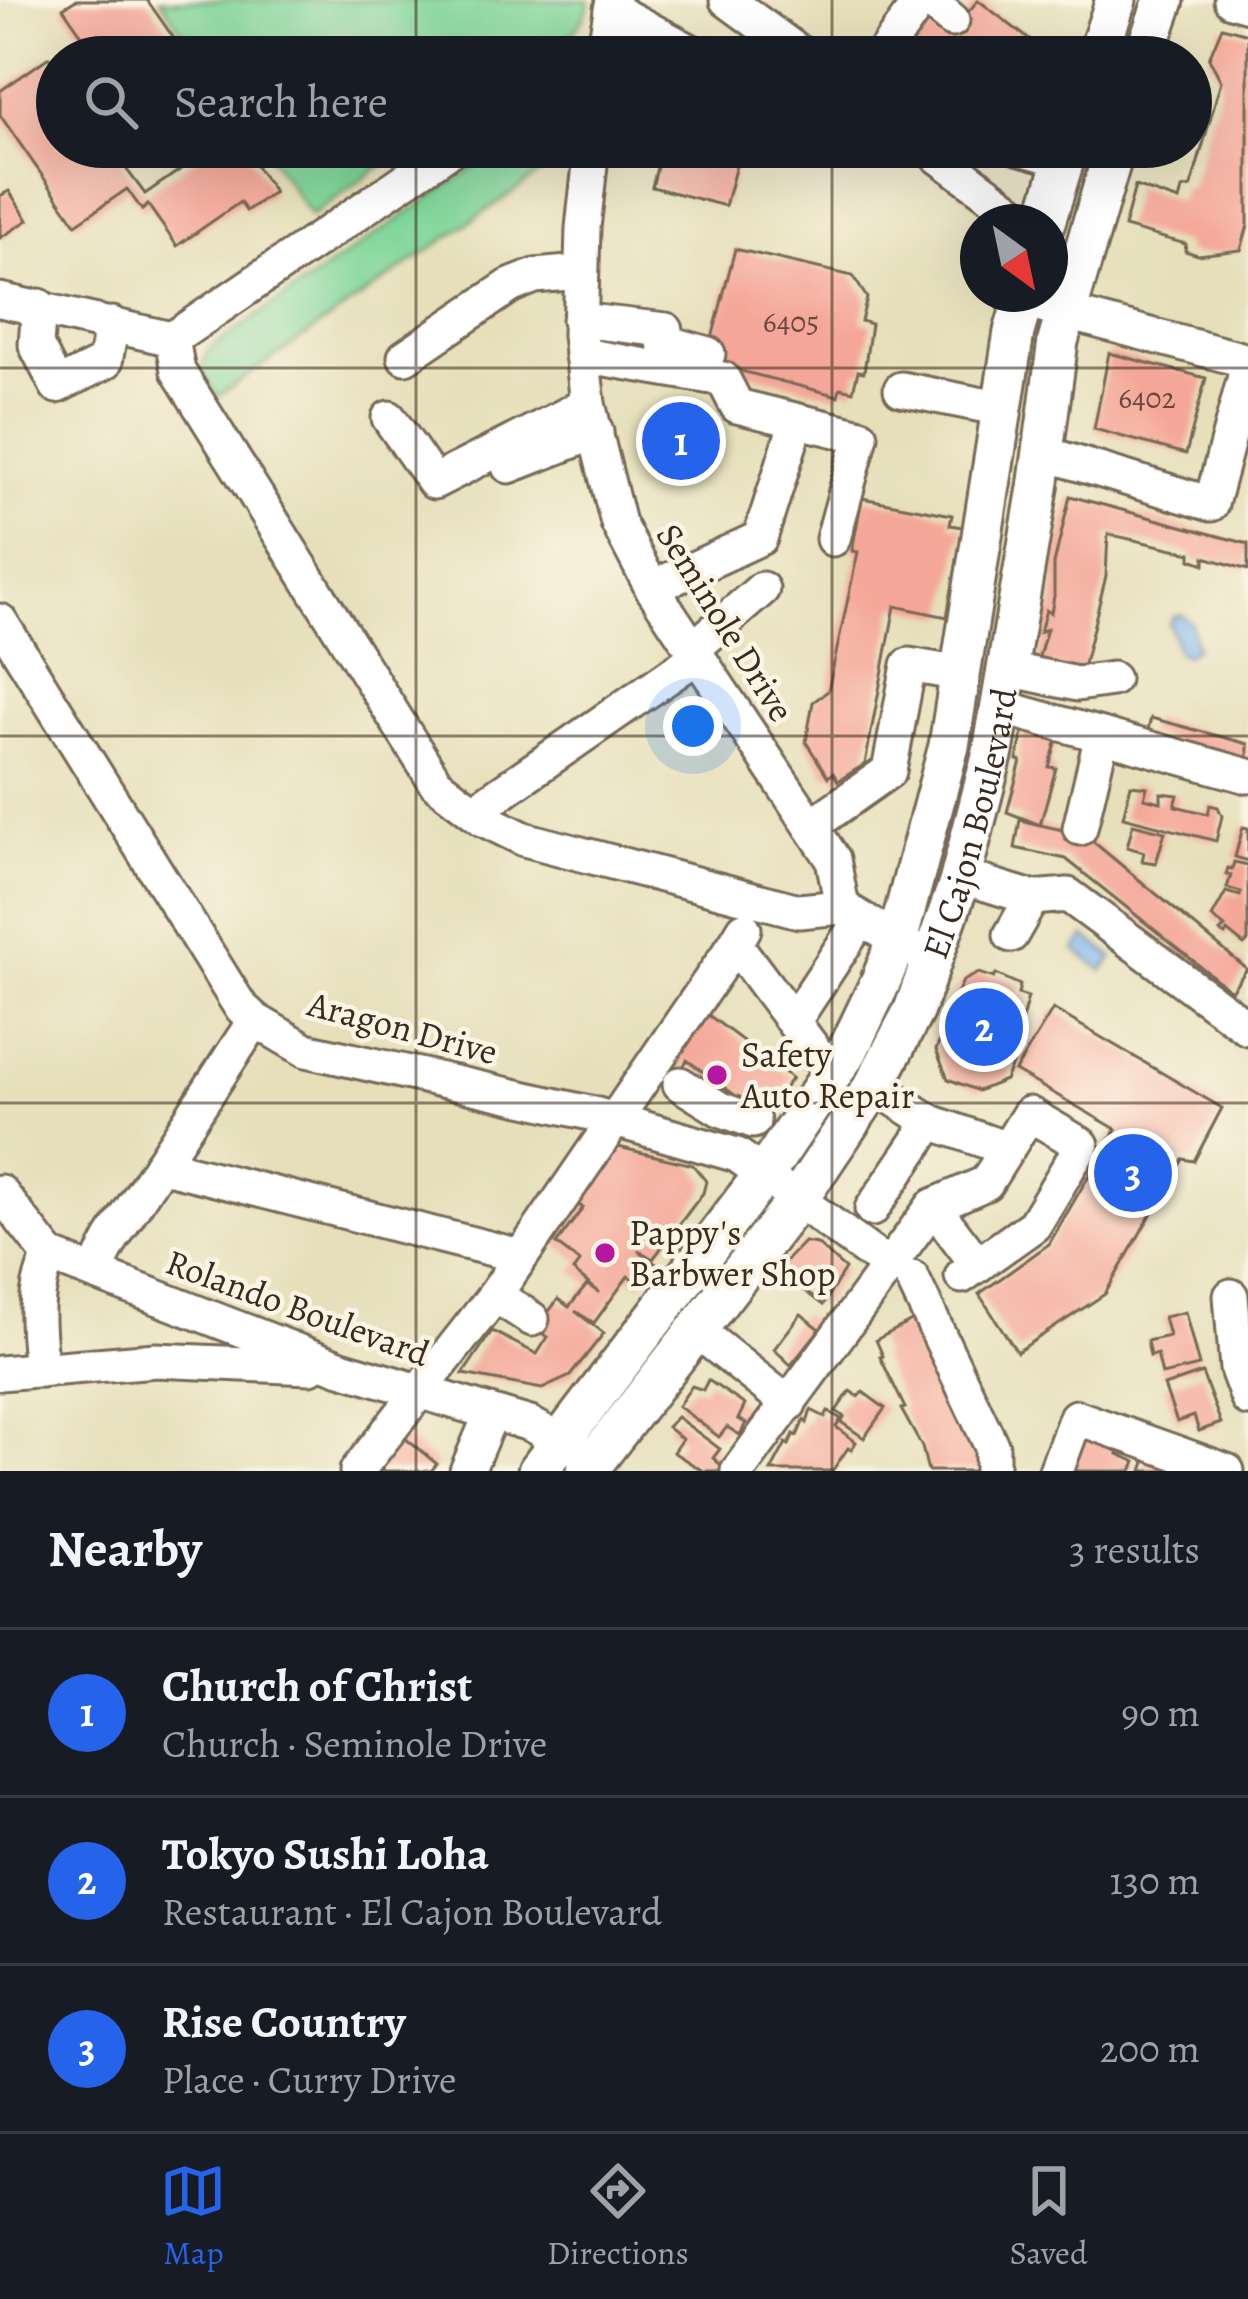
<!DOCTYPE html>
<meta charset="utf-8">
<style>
body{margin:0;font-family:Alegreya,serif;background:#20242c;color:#f1f3f6}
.compass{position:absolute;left:960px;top:204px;width:108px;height:108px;border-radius:50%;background:#171b24;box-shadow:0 12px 48px #0002;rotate:147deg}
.you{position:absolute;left:693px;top:726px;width:42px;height:42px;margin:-30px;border:9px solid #fff;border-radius:50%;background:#1a73e8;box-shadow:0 0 0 18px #1a73e833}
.badge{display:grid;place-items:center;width:78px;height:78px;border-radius:50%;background:#2563eb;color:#fff;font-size:39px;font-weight:700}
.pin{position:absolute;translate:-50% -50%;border:6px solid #fff;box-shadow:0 3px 12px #0006}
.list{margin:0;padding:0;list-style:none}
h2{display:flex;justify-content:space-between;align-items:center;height:156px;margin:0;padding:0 48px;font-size:51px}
h2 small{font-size:39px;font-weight:400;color:#9ea1a6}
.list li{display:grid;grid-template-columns:78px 1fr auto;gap:36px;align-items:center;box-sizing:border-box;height:168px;padding:0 48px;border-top:3px solid #363941}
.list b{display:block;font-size:45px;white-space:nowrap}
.list p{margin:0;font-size:39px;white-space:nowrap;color:#9ea1a6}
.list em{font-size:39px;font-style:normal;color:#9ea1a6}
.icon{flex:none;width:66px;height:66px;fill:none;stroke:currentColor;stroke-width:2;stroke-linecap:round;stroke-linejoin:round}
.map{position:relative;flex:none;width:1248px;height:1471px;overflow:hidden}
.search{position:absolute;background:#171b24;box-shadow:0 12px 48px #0002;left:36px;right:36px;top:36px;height:132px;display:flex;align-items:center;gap:30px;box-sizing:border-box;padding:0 42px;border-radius:66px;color:#9ea1a6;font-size:45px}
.sheet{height:660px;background:#171b24}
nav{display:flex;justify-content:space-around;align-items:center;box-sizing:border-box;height:168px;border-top:3px solid #363941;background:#171b24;font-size:33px;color:#9ea1a6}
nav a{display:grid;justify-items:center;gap:6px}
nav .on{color:#2563eb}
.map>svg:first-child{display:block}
.green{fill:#7ed599;stroke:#5c805c;stroke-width:3}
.water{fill:#7eb7ef;stroke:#5c7086;stroke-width:3}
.building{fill:#f4a798}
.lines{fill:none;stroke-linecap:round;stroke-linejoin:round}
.minor-casing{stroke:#776955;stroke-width:39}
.major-casing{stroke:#776955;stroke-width:45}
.minor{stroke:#fff;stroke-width:33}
.major{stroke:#fff;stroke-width:39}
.grid{fill:none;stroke:#3b2a1e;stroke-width:3;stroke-opacity:0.55}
.poi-dot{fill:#b5179e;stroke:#fcf5e5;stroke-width:4.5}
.labels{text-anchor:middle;stroke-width:9;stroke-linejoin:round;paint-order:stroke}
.number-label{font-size:30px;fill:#69493c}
.street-label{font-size:36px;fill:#3b2a1e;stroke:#fcf5e5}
.poi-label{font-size:36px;fill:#3b2a1e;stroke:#fcf5e5;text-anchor:start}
</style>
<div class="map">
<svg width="1248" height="1471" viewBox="0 0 1248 1471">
<rect width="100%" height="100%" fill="#fcf5e5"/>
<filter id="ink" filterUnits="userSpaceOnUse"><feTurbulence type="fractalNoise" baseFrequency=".00833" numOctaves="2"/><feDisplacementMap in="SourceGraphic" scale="24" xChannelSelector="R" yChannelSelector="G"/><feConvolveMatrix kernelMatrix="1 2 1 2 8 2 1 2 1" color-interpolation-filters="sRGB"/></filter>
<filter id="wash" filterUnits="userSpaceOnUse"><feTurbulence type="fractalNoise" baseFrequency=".004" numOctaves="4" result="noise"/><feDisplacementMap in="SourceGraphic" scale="48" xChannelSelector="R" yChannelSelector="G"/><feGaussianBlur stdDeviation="2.7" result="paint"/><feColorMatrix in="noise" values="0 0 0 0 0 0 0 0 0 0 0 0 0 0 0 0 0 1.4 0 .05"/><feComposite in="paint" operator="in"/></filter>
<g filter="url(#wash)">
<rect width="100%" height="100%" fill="#e6dfba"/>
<!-- green -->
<g class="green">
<path d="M160 0H590C584 30 563 40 540 57H200Z"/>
<path d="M263 147H407L311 216Z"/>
<path d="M504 147H566L565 156 217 397 201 369 209 349Z"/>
</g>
<!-- water -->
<g class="water">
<path d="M1182 615 1191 623 1196 647 1185 655 1179 653C1173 644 1175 635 1169 625L1173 617Z"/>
<path d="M1085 936 1113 957 1103 971 1075 950Z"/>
</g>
<g id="blocks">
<!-- building -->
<g class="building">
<path d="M76 0H147L187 57H97L63 8Z"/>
<path d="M978 0 1043 50 1037 57H890L915 14 947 38Z"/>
<path d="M1222 27 1248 34V225L1241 250 1198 255 1185 251 1186 244 1124 227 1135 186 1179 201 1182 189 1191 187 1221 81 1209 58Z"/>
<path d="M49 57 57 69V147H111L115 153 123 147H144L121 162 145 194 213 147H243L274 192 246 211 240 202 177 246 148 205 142 210 127 189 76 224 0 115V91Z"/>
<path d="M161 147H198L173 164Z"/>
<path d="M640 147H741L725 206 652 187 658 164 637 159Z"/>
<path d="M9 191 28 220 0 238V196Z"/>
<path d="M735 249 853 276 867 298 861 321 871 324 864 372 858 371 853 391 840 388 838 396 706 362Z"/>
<path d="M1109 353 1206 378 1186 454 1094 429Z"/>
<path d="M1070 496 1248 544V570L1205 557V564L1191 559V553L1108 534 1106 576 1082 672 1037 663 1047 629 1040 632 1046 610 1051 613 1054 596V564Z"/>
<path d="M862 498 952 515 950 525 963 527 947 617 895 606 865 764 838 781 833 773 828 777 806 742 813 702 828 691 858 552 852 551Z"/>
<path d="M1151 718 1248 744V761L1147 734Z"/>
<path d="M1024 727 1058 736 1049 767 1056 768 1040 825 1085 835 1247 969 1231 991 1066 859 1015 848 1020 820 1040 825 1007 812 1021 761 1017 760Z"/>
<path d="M1131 785 1147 787 1144 798 1161 802V793L1178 795 1175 806 1208 814 1210 805 1218 807 1222 816 1216 841 1123 817Z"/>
<path d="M1133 824 1165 832 1156 863 1142 861 1144 852 1127 847Z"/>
<path d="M1243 827 1248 828V861L1235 857Z"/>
<path d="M1234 862 1248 865V941L1244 945 1227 931 1225 935 1220 932 1225 927 1212 917 1226 892 1240 896 1241 892 1227 888 1231 875 1226 874 1228 868 1232 869Z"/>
<path d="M979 973 994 978 996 974 1020 985 1018 994 1028 997 1017 1037 1010 1033 1018 1051 1005 1080 978 1091 948 1079 936 1050 948 1021 954 1019 949 1011 963 981Z"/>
<path d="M699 1008 792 1078 763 1116 687 1060 674 1083 652 1067Z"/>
<path d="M1053 1009 1222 1108 1194 1161 1183 1159 1105 1294 1017 1352 979 1294 1049 1244 1116 1129 1015 1071Z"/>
<path d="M606 1144 693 1165 706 1181 703 1193 653 1259 638 1250 656 1264 639 1284 628 1276 594 1323 575 1311 604 1333 570 1376 542 1389 463 1374 492 1331 537 1354 548 1337 536 1329 558 1299 569 1307 587 1285 600 1293 573 1271 580 1262 556 1244 583 1208 568 1196Z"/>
<path d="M804 1242 817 1244 845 1269 823 1305 777 1270Z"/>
<path d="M1185 1312 1199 1366 1162 1375 1157 1354 1150 1356 1147 1341 1169 1336 1164 1317Z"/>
<path d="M801 1314 820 1329 791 1365 774 1349Z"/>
<path d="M921 1316 971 1430 981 1471H928L922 1447 901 1409 905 1408 880 1357 883 1356 876 1340Z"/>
<path d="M1202 1373 1221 1423 1199 1431 1194 1416 1177 1422 1164 1386Z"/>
<path d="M708 1380 745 1405 738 1419 746 1423 740 1435 727 1427 719 1437 678 1406 692 1386 703 1390Z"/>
<path d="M850 1391 859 1397 863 1392 885 1408 864 1438 841 1422 844 1417 836 1411Z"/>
<path d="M811 1410 825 1417 828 1411 841 1419 836 1427 856 1442 851 1450 848 1448 832 1471H771L786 1443 789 1445 794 1434 797 1436 804 1420 807 1423Z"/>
<path d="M677 1417 720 1449 713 1458 728 1471H703L673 1452 682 1439 667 1427Z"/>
<path d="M1088 1431 1120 1450 1118 1454 1136 1462 1132 1471H1070Z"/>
<path d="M400 1434 437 1464 431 1471H370Z"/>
<path d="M1149 1450 1213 1471H1142Z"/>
</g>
</g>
</g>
<g filter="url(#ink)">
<use href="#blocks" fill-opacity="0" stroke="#776955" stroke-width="3"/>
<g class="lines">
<defs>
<g id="minor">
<path d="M727 0 805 57"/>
<path d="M928 0 952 20"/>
<path d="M1231 0 1248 5"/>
<path d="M611 9 701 57"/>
<path d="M603 57 613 0"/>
<path d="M881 57 921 0"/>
<path d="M592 147 583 228 580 335 588 404 618 523 652 588 833 859 842 907"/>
<path d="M926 147 1027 222"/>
<path d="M1017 147 1064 160"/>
<path d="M0 300 172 339 454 147"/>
<path d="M1023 301 1248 361"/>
<path d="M39 306 36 345 57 386 105 362 112 324"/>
<path d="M579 320 666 330 664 342 708 354"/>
<path d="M172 339 178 371 436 783 483 819 524 839 799 911 842 907 915 951"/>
<path d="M582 355 723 379 737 406 861 436 833 539"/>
<path d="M405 357 510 286 535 276 580 272"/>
<path d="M901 389 1003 409"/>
<path d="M389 418 434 482 588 404"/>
<path d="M1043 453 1211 504 1248 365"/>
<path d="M509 466 596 432"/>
<path d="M652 588 760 538 797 421"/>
<path d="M0 621 240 1006 255 1020 306 1050 594 1114 737 1155 891 1268"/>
<path d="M693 649 762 589"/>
<path d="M1008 669 1077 684 1112 679"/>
<path d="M1001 707 1248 776"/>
<path d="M474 811 698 656"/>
<path d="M811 826 889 771 909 665 961 674"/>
<path d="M1080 828 1102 735"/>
<path d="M961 876 1032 898 1068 895 1248 1028"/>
<path d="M744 929 735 944 832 1074"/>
<path d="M1011 935 1032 898"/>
<path d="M793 1022 861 919"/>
<path d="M680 1084 720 1109 753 1121"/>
<path d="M874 1086 931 1122 1007 1149"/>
<path d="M160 1165 520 1256"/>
<path d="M0 1192 50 1256 341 1368 530 1424 582 1453"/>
<path d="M933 1206 978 1265"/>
<path d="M872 1209 931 1122"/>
<path d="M94 1273 112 1239 255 1020"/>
<path d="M912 1278 992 1447V1471"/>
<path d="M495 1295 532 1319"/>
<path d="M1231 1296 1237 1369 1248 1399"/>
<path d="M696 1330 789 1404"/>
<path d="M41 1370C37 1330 31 1293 50 1256"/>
<path d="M0 1373 156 1360 310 1367"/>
<path d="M357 1471 495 1295 735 944"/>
<path d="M467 1471 491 1414"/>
<path d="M738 1471 933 1206 986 1183 1029 1114 1082 1145 1034 1225 962 1276"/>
<path d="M1056 1471 1076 1417 1227 1471"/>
</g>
<g id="major">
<path d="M1097 57 1116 0"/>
<path d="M1144 57 1164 0"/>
<path d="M1045 222 1068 147"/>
<path d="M538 1471 765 1173 848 1050 880 983 897 941 949 746 1014 332 1025 294"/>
<path id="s1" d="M587 1471 798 1199 874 1086 914 1010 959 883 993 752 1038 488 1058 341 1115 147"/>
</g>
</defs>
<!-- minor casing -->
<use href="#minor" class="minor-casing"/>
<!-- major casing -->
<use href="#major" class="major-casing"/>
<!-- minor -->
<use href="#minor" class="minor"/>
<!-- major -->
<use href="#major" class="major"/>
</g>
</g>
<!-- grid -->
<path class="grid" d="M416 0V57M832 0V57M416 147V1471M832 147V1471M0 368H1248M0 736H1248M0 1103H1248"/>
<!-- markers -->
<g class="poi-dot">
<circle cx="717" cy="1075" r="12"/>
<circle cx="605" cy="1253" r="12"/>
</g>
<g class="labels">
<!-- number labels -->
<g class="number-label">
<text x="791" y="332">6405</text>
<text x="1147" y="408">6402</text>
</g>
<!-- street labels -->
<g class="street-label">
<text transform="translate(726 622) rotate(58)" y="13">Seminole Drive</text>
<text dy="13" stroke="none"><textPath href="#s1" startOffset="762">El Cajon Boulevard</textPath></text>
<text transform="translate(403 1027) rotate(15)" y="13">Aragon Drive</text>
<text transform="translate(298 1307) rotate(20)" y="13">Rolando Boulevard</text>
</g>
<!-- poi labels -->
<g class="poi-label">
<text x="741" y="1067">Safety<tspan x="741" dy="41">Auto Repair</tspan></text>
<text x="629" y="1245">Pappy's<tspan x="629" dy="41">Barbwer Shop</tspan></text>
</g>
</g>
</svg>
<svg class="compass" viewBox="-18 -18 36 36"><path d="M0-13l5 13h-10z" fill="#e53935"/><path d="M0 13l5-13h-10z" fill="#9ea1a6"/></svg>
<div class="you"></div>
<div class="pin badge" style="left:681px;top:441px">1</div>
<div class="pin badge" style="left:984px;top:1027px">2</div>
<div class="pin badge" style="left:1133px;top:1173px">3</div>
<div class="search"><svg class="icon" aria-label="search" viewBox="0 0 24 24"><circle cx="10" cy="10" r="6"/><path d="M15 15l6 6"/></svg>Search here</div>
</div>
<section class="sheet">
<h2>Nearby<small>3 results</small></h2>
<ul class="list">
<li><span class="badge">1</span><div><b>Church of Christ</b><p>Church · Seminole Drive</p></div><em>90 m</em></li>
<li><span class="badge">2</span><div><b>Tokyo Sushi Loha</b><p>Restaurant · El Cajon Boulevard</p></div><em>130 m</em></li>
<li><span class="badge">3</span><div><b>Rise Country</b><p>Place · Curry Drive</p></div><em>200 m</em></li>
</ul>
</section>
<nav>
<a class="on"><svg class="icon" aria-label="map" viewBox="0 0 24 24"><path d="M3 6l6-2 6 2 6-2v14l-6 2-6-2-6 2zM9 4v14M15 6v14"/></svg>Map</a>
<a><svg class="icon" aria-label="directions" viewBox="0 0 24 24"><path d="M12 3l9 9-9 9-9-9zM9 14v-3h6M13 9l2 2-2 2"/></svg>Directions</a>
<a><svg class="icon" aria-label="saved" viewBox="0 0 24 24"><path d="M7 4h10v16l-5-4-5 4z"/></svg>Saved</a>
</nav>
